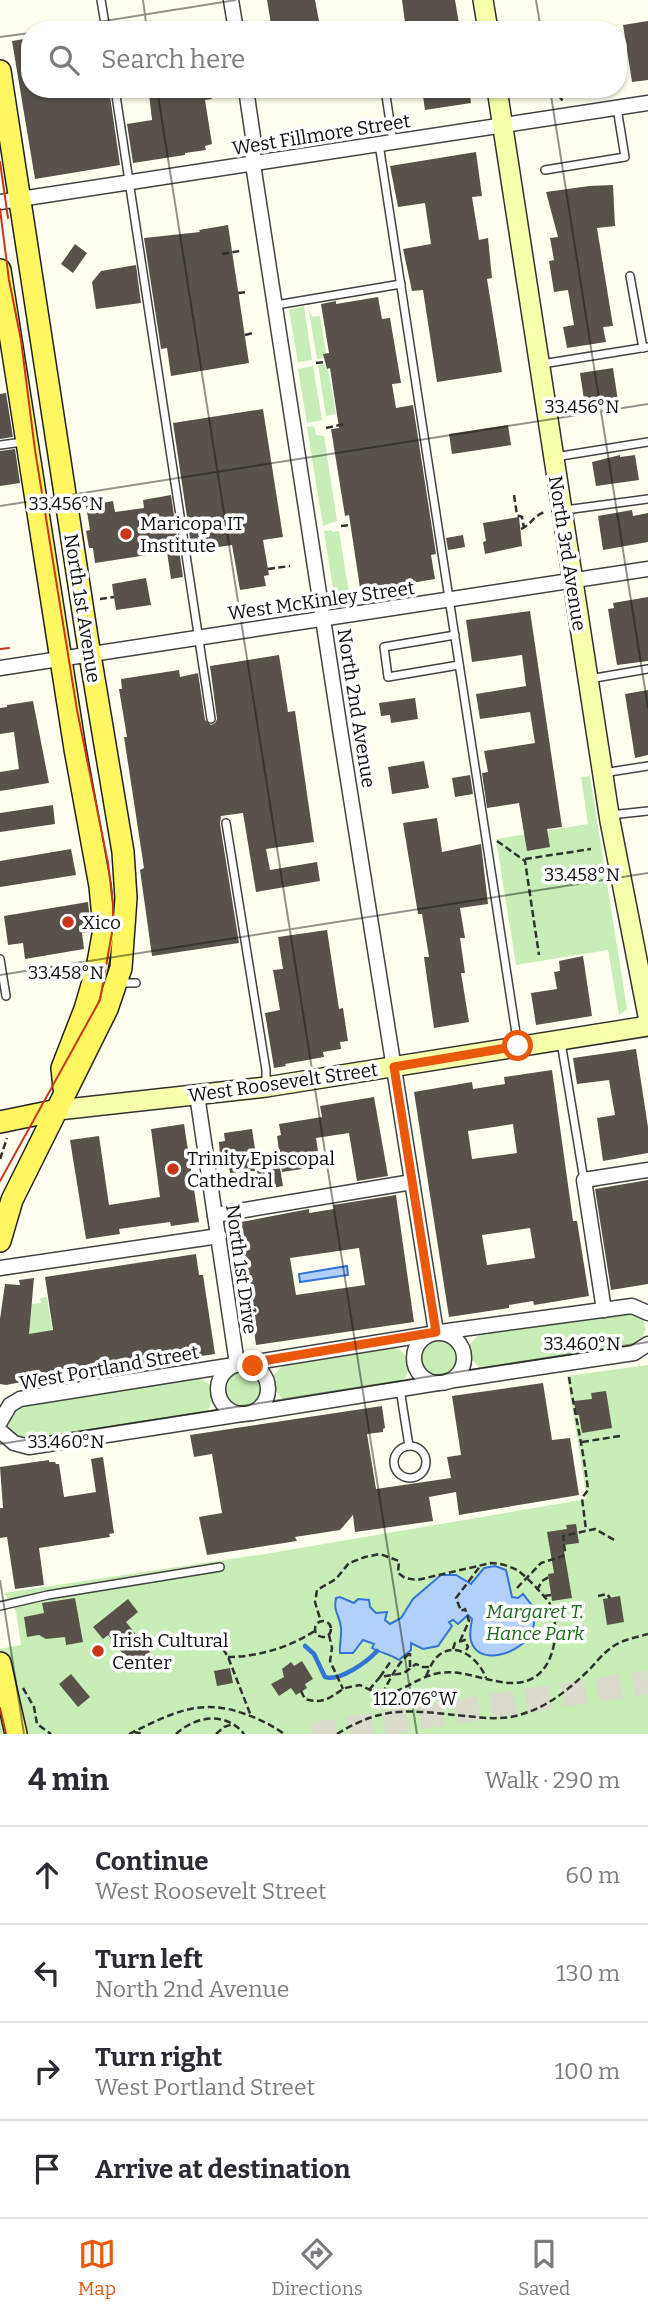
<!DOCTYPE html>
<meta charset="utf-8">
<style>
body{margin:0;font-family:Bitter,serif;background:#f7f7f7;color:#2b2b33}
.stop{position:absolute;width:21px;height:21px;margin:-16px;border:5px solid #ea580c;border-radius:50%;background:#fff}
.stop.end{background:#ea580c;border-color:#fff;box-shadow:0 2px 7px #0008}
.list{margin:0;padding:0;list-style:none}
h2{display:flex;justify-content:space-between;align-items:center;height:91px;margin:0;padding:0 28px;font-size:30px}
h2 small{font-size:23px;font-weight:400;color:#7c7c81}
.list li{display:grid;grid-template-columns:46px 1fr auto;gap:21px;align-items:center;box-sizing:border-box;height:98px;padding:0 28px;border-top:2px solid #e1e1e2}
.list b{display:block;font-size:26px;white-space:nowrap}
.list p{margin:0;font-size:23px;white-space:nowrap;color:#7c7c81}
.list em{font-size:23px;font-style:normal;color:#7c7c81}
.icon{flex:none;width:38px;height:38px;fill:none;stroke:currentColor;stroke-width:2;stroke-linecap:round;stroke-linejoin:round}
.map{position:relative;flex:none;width:648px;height:1734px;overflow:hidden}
.search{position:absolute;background:#fff;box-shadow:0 2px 5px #0004;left:21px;right:21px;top:21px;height:77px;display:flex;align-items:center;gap:18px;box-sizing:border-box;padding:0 24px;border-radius:28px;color:#7c7c81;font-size:26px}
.sheet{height:483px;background:#fff}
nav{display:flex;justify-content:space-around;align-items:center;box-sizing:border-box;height:98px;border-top:2px solid #e1e1e2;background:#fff;font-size:19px;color:#7c7c81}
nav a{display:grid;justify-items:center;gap:4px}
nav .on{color:#ea580c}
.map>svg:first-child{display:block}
.green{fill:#c8edb6}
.water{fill:#b1d1fb;stroke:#3275d7;stroke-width:2}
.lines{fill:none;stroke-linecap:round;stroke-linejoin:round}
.stream{stroke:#3275d7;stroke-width:4.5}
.building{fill:#58524a;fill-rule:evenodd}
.highway-tunnel{stroke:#dbdbce;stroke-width:24;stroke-dasharray:24 12;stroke-linecap:butt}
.lane-casing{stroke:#424242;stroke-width:10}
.street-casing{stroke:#424242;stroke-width:17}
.secondary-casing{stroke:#313131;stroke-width:22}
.primary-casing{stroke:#202020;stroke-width:24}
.path{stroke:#313131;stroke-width:2.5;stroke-dasharray:7 3.5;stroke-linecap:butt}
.lane{stroke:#fff;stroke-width:7}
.street{stroke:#fff;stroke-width:14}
.secondary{stroke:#f8ffab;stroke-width:19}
.primary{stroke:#fff760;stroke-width:21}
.tram{stroke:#ca351c;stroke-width:2}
.route{stroke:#ea580c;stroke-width:9}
.ticks{fill:none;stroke:#0f0f0f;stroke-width:2;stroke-opacity:0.45}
.poi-dot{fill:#ca351c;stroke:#fff;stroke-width:2.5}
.labels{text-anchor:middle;stroke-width:7;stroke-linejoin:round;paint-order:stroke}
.street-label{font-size:19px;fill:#0f0f0f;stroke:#fff}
.poi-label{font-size:19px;fill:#0f0f0f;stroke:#fff;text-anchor:start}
.park-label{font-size:19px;font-style:italic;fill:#1b6c19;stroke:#fff}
.ticks-label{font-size:18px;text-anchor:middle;fill:#0f0f0f;stroke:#fff;stroke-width:7;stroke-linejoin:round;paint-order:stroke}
</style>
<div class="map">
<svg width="648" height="1734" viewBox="0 0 648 1734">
<rect width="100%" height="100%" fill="#fffff0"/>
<!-- green -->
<g class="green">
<path d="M304 306 312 360 298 362 289 310Z"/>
<path d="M308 306 312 317 320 316 326 353 323 354 324 358 317 359Z"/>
<path d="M325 364 326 369H328L336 414 326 416 318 365Z"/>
<path d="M313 366 322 420 307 423 298 369Z"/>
<path d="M314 426 316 435 324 436 337 521 323 526 307 427Z"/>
<path d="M332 530V532L339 531 349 593 334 595 324 531Z"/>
<path d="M590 776 627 1009 619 1015 608 950 516 965 496 839 588 824 581 777Z"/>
<path d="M47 1297 52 1330 28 1338 31 1304 41 1303 40 1298Z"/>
<path d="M629 1310 642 1318 646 1328 640 1344 633 1348 481 1369 470 1358V1344L480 1334Z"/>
<circle cx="439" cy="1358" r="18"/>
<path d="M391 1347 401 1350 410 1363 406 1377 398 1383 289 1400 283 1399 275 1391 274 1375 283 1365Z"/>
<path d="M648 1365V1734H0V1649L21 1645 16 1612 4 1593 265 1554 587 1499 567 1376Z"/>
<circle cx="244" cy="1389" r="18"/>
<path d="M197 1377 211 1385 214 1394 209 1409 199 1414 27 1441 10 1434C4 1420 9 1415 18 1404Z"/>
</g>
<!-- water -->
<g class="water">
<path d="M347 1266 348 1275 300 1282 299 1274Z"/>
<path d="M495 1566 506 1570 512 1597 518 1598 523 1594 534 1608C535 1616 535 1627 530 1635 521 1652 479 1668 471 1641 469 1634 471 1625 472 1619L468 1615 458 1624 453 1620 449 1622 452 1626 438 1646 423 1649 411 1643V1650L399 1660C390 1654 381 1653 372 1648L374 1644 363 1640 353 1653H340C339 1644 342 1636 341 1628 340 1615 333 1613 336 1598L340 1597 354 1603 358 1599 369 1600 370 1607 376 1613 387 1612 385 1620 390 1624 401 1618 413 1599 441 1575H456L471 1584 484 1568Z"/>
</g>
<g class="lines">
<!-- stream -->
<path class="stream" d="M305 1646 314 1654 325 1677C339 1682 367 1662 377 1651"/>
</g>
<!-- building -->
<g class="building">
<path d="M267 0H315L319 21 313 22 314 30H272Z"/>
<path d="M402 0H455L460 30H406Z"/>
<path d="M648 21V80L632 82 623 25Z"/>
<path d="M30 38V89H109L120 165 35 179 12 41Z"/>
<path d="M178 89H210L212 99 205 100 212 144 205 146 206 150 185 153V155L133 163 127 124 152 120 149 94Z"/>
<path d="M422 89H469L471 103 425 110Z"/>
<path d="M476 152 482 196 472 197 479 240 488 238 492 278 487 279 502 372 437 382 423 290 412 291 403 249 431 244 425 203 398 207 390 166Z"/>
<path d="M613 185 615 226 597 228 613 326 603 327 606 342 567 348 563 327 574 325 568 290 554 292 549 261 554 260 550 238 558 237 546 192 589 186Z"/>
<path d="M228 225 249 363 171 376 167 348 161 349 144 238 200 232 199 230Z"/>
<path d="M75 244 87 253 73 273 61 264Z"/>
<path d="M136 265 141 303 96 309 92 282 101 271Z"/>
<path d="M378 297 382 319 390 318 401 383 392 384 396 408 413 405 436 554 431 555 435 579 370 590V586L360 588 349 515 345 516 331 429 339 428 330 368 327 369 323 354 329 353 321 304 336 301V304Z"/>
<path d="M613 368 618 401 585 406 580 373Z"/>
<path d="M6 393 13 437 0 439V394Z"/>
<path d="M263 409 283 537 263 540 269 575 264 576 266 586 240 590 232 545 192 551 173 423Z"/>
<path d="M508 425 511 445 452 454 449 434Z"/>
<path d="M15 449 20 483 0 486V451Z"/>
<path d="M620 455V457L635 455 639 480 596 486 592 462Z"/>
<path d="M171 495 183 577 171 579 167 552 95 563 93 548H89L86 531 90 530 86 506 113 501 115 512 144 508 143 500Z"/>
<path d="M632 510 633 516 648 513V542L603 550 598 516Z"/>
<path d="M519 517 522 546 485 554 483 542 486 541 483 523Z"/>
<path d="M463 535 465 547 448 550 446 538Z"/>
<path d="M146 578 151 605 116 610 112 584Z"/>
<path d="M648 597V661L617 665 608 609 614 608 613 603Z"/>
<path d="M530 611 562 827 547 829 550 847 527 851 519 803 487 808 482 773 488 772 484 751 535 743 530 712 480 719 476 694 526 686 522 655 472 662 466 620Z"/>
<path d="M279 655 288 712 295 711 314 842 266 849 270 870 317 862 320 881 256 892 243 813 221 816 220 824 239 943 152 956 140 870 144 868 124 737H127L119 689H122L121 679 179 670 180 677 198 673 205 720 211 725 215 723 217 719 210 666Z"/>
<path d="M648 690V755L635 758 625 694Z"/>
<path d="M415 698 418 719 391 723 390 715 381 716 379 703Z"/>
<path d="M33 701 49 783 0 791V772L19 769 14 732 0 734V708L7 707V705Z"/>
<path d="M424 761 429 788 392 794 388 767Z"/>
<path d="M470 775 473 794 455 797 452 778Z"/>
<path d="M53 805 55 824 0 832V813Z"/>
<path d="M437 818 442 852 481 844 488 904 460 908 465 938H460L465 973H461L469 1022 434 1028 424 957H429L422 914H418L403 823Z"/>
<path d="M71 849 76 875 0 887V861Z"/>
<path d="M88 902 91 928 90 932 82 933 84 949 25 959 23 943 8 945 4 916Z"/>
<path d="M327 930 339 1009 343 1008 348 1041 340 1042 341 1049 323 1052 324 1057 285 1064 286 1066 274 1068 265 1013 280 1010 273 970 283 969 278 937Z"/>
<path d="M583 956 592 1016 536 1025 531 993 557 989 554 972 560 971 559 961Z"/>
<path d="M636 1049 648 1127V1153L603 1161 597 1118 615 1115 609 1080 577 1084 573 1058Z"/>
<path d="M552 1070 573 1221H577L589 1296 534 1305 533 1301 509 1305V1308L449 1317 414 1092 472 1082 473 1089 505 1084 504 1077ZM513 1124 517 1153 472 1159 468 1131ZM530 1228 535 1258 487 1265 482 1235Z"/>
<path d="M374 1097 388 1176 357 1181 349 1133 316 1138 318 1151 299 1154 302 1169 282 1172 277 1136 281 1135 279 1124 322 1117 320 1106Z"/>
<path d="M184 1124 199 1222 171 1226 170 1222 119 1229 120 1234 86 1239 70 1140 99 1136 109 1205 160 1197 151 1129Z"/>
<path d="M252 1129 255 1149H251L255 1171 230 1173 227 1155 220 1156 219 1142 225 1141 224 1133Z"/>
<path d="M280 1168 283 1186 260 1190 257 1171Z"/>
<path d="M648 1180V1284L611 1290 595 1189Z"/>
<path d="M396 1195 414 1322 256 1345 241 1240 243 1239 241 1222 309 1209V1213L334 1209 333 1205ZM359 1248 365 1285 296 1295 290 1258Z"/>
<path d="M196 1254 199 1275H203L215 1354 101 1371 84 1366 70 1370 68 1373 6 1385 0 1384V1319L5 1284 20 1285 19 1280 34 1278 29 1334 53 1330 45 1277Z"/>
<path d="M543 1383 552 1440 570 1438 579 1495 459 1515 456 1492 429 1497 433 1521 355 1532 353 1515 340 1530 295 1537 297 1541 207 1555 199 1517 222 1513 212 1454 194 1457 190 1435 382 1406 385 1428 383 1429V1432L367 1434 376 1489 451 1478 447 1457 461 1455 452 1396Z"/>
<path d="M606 1391 612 1428 582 1433 579 1415H576L574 1401 592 1399 591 1393Z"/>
<path d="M103 1457 114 1533 109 1534 110 1537 39 1548 44 1585 15 1589 7 1537 0 1538V1508H3L0 1467 49 1460V1462H55L56 1464H59L64 1497 96 1492 91 1459Z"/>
<path d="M576 1524 579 1543 563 1545 572 1598 552 1601 548 1574 554 1573 547 1532 567 1529 566 1525Z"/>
<path d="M620 1596 624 1622 607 1625 603 1599Z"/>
<path d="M75 1598 83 1642 66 1645 65 1637 46 1639 39 1635 27 1637 24 1617 44 1613 42 1603Z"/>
<path d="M128 1599 138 1612 126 1622 150 1652 132 1665 108 1635 103 1639 93 1627Z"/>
<path d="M302 1661 313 1679 305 1684 307 1688 296 1695 291 1688 279 1696 271 1684 284 1677 282 1669 291 1662 294 1666Z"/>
<path d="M230 1668 233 1683 217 1686 214 1671Z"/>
<path d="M71 1674 90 1697 78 1707 59 1684Z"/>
</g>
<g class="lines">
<!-- highway-tunnel -->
<path class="highway-tunnel" d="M313 1734 648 1682"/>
<defs>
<g id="lane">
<path d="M101 0 106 30"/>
<path d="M115 89 211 719"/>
<path d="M385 89 393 142"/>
<path d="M379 144 518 1046"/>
<path d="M545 170 625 157 617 108"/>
<path d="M630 276 643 348"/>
<path d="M276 305 401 284"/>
<path d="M542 364 648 347"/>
<path d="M0 445 23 442"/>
<path d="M555 457 648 442"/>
<path d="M565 510 648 499"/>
<path d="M455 635 384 647 388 677 459 665"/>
<path d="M589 679 648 669"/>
<path d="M603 773 648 766"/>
<path d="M610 815 648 811"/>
<path d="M226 823 266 1070V1085"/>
<path d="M0 959 6 996"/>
<path d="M120 983H136"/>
<path d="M561 1042 584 1180"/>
<path d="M400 1389 409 1446"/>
<circle cx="410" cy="1462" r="16"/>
<path d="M0 1606 48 1595 220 1567"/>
</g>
<g id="street">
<path d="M231 0 236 30"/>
<path d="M246 89 253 137V164L341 736 436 1332"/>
<path d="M0 202 648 103"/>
<path d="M0 668 648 569"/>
<path d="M197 1095 236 1357 239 1364"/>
<path d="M215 1215 412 1182"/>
<path d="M0 1268 219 1236"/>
<path d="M604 1310 584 1180 648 1170"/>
<path d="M440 1332 632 1306 648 1313"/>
<circle cx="439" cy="1358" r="25"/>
<circle cx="243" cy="1389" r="25"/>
<path d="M244 1364 430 1334"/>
<path d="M448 1381 634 1353 648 1344"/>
<path d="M252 1413 438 1383"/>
<path d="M0 1422 10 1405 20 1399 234 1365"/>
<path d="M0 1431 14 1443 29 1447 242 1414"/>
</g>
<g id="secondary">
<path d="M483 0 488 30"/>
<path d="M497 89 610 821 648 1016"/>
<path d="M58 1110 266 1087 648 1026"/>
</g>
<g id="primary">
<path d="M0 71 87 637 123 852 126 898 121 968 107 1009 12 1200 0 1241"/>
<path d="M0 270 75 749 100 886 104 929 97 968 85 1009 62 1068 64 1088"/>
<path d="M0 1122 58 1110"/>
<path d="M0 1663 16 1734"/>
</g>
</defs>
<!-- lane casing -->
<use href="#lane" class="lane-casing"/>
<!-- street casing -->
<use href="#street" class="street-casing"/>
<!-- secondary casing -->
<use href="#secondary" class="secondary-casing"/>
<!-- primary casing -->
<use href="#primary" class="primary-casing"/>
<!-- path -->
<g class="path">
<path d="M558 95 563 101"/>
<path d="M222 254 240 251"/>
<path d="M238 293 247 292"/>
<path d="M245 335 253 333"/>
<path d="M316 363 325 362"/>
<path d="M326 428 345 424"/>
<path d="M514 495 517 515 522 517 524 528"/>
<path d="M341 526 350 525"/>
<path d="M521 529C531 525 534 515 545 512"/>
<path d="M268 569 290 566"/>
<path d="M100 599 114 597"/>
<path d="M497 841 525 861 539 955"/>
<path d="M525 859 591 849"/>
<path d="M0 1159 7 1138"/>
<path d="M569 1377C575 1415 584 1452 588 1490L582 1498 586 1530"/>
<path d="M582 1442 620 1436"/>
<path d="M517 1588 541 1563 563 1556 565 1552 563 1536 595 1529 616 1541"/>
<path d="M537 1590 542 1581 549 1577"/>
<path d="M544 1596 551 1595"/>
<path d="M598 1596 607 1594 610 1598"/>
<path d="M551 1610 573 1606"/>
<circle cx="323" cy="1629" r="8"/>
<path d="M329 1635 332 1648 330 1661 343 1689"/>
<path d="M460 1641 469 1621 465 1609 461 1611 456 1598 481 1565"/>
<path d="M223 1649 228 1657 251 1716"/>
<path d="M453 1649 455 1643 465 1640 468 1647 465 1652"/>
<path d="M228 1657C258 1657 291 1647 316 1630"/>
<path d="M410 1667V1653"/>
<path d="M426 1676C429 1670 432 1661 438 1656 456 1640 479 1659 486 1678"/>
<path d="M380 1677 391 1661"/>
<path d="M23 1688 34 1707 37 1724 51 1734"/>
<path d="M369 1690 380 1677 404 1673 416 1664 422 1667H431"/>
<path d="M301 1691 305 1699C323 1704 328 1699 343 1689 347 1687 355 1686 360 1685 397 1706 404 1680 439 1673 469 1668 503 1691 529 1680 555 1670 561 1628 550 1604 546 1597 523 1573 517 1570 509 1566 499 1563 491 1563L417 1580 405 1578 398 1573 399 1561 380 1554 365 1557 349 1563 336 1579 317 1590 315 1602 321 1622"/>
<path d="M382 1694C391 1678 396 1665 410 1653"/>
<path d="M134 1732 143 1734"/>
<path d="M129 1734C170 1714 200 1697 245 1714 259 1719 272 1725 284 1734"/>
<path d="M176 1734C195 1716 226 1711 244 1734"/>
<path d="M216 1734 224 1727 233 1724"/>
<path d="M337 1734C385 1704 412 1711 466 1716 483 1718 502 1720 519 1715 548 1707 568 1690 590 1669 598 1660 606 1650 617 1644 626 1639 638 1637 648 1634"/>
</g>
<!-- lane -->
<use href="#lane" class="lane"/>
<!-- street -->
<use href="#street" class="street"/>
<!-- secondary -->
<use href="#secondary" class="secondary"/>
<!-- primary -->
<use href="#primary" class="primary"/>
<!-- tram -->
<g class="tram">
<path d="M0 162 8 218"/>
<path d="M0 209 9 280 21 340 35 450 77 710 108 863 113 905V927L100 1000 0 1181"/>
<path d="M0 649 9 648"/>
<path d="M0 1708 6 1734"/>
</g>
</g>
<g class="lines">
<!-- route -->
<path class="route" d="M253 1366 244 1364 436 1332 394 1067 518 1046"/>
</g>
<!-- ticks -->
<path class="ticks" d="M143 0 147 30M536 0 541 30M48 30 236 0M0 37 30 33M157 89 417 1734M550 89 648 708M0 506 648 404M0 975 648 873M0 1444 648 1342M0 1580 24 1734"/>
<!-- markers -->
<g class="poi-dot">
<circle cx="126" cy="534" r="7"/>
<circle cx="68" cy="922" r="7"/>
<circle cx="173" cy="1169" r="7"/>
<circle cx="98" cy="1651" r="7"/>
</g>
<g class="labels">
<!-- street labels -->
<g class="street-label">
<text transform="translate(321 134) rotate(-9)" y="7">West Fillmore Street</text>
<text transform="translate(568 553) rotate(81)" y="7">North 3rd Avenue</text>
<text transform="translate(321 600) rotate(-8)" y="7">West McKinley Street</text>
<text transform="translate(83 608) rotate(81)" y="7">North 1st Avenue</text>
<text transform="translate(357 708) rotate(81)" y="7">North 2nd Avenue</text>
<text transform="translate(283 1082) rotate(-8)" y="7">West Roosevelt Street</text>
<text transform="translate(242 1269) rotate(82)" y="7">North 1st Drive</text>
<text transform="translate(109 1367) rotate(-10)" y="7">West Portland Street</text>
</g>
<!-- poi labels -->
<g class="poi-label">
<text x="140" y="530">Maricopa IT<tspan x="140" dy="22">Institute</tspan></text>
<text x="82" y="929">Xico</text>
<text x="187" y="1165">Trinity Episcopal<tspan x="187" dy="22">Cathedral</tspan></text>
<text x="112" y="1647">Irish Cultural<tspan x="112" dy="22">Center</tspan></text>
</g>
<!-- park labels -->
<g class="park-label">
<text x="535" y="1618">Margaret T.<tspan x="535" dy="22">Hance Park</tspan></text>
</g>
</g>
<g class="ticks-label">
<text x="582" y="413">33.456°N</text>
<text x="66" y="510">33.456°N</text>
<text x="582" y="881">33.458°N</text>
<text x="66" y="979">33.458°N</text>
<text x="582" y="1350">33.460°N</text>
<text x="66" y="1448">33.460°N</text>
<text x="415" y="1705">112.076°W</text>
</g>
</svg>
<div class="stop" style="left:518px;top:1046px"></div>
<div class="stop end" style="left:253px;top:1366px"></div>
<div class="search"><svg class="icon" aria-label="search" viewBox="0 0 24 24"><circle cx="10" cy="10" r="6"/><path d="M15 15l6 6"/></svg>Search here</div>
</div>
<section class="sheet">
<h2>4 min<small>Walk · 290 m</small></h2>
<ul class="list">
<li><svg class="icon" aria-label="ahead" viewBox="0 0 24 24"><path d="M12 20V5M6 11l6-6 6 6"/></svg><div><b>Continue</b><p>West Roosevelt Street</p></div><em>60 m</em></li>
<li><svg class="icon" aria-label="left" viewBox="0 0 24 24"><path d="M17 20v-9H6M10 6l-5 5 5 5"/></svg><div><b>Turn left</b><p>North 2nd Avenue</p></div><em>130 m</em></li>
<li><svg class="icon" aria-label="right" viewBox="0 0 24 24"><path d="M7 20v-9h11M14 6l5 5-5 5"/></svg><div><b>Turn right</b><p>West Portland Street</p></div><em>100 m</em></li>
<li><svg class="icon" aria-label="arrive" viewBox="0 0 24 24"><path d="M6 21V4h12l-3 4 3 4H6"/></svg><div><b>Arrive at destination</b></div></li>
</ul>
</section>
<nav>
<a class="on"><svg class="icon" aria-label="map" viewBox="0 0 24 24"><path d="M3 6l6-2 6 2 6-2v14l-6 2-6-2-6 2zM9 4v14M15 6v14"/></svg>Map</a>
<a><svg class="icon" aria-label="directions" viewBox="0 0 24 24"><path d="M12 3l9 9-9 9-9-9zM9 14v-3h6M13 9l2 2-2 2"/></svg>Directions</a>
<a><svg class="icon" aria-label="saved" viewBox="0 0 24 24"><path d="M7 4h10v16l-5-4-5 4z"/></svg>Saved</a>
</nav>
